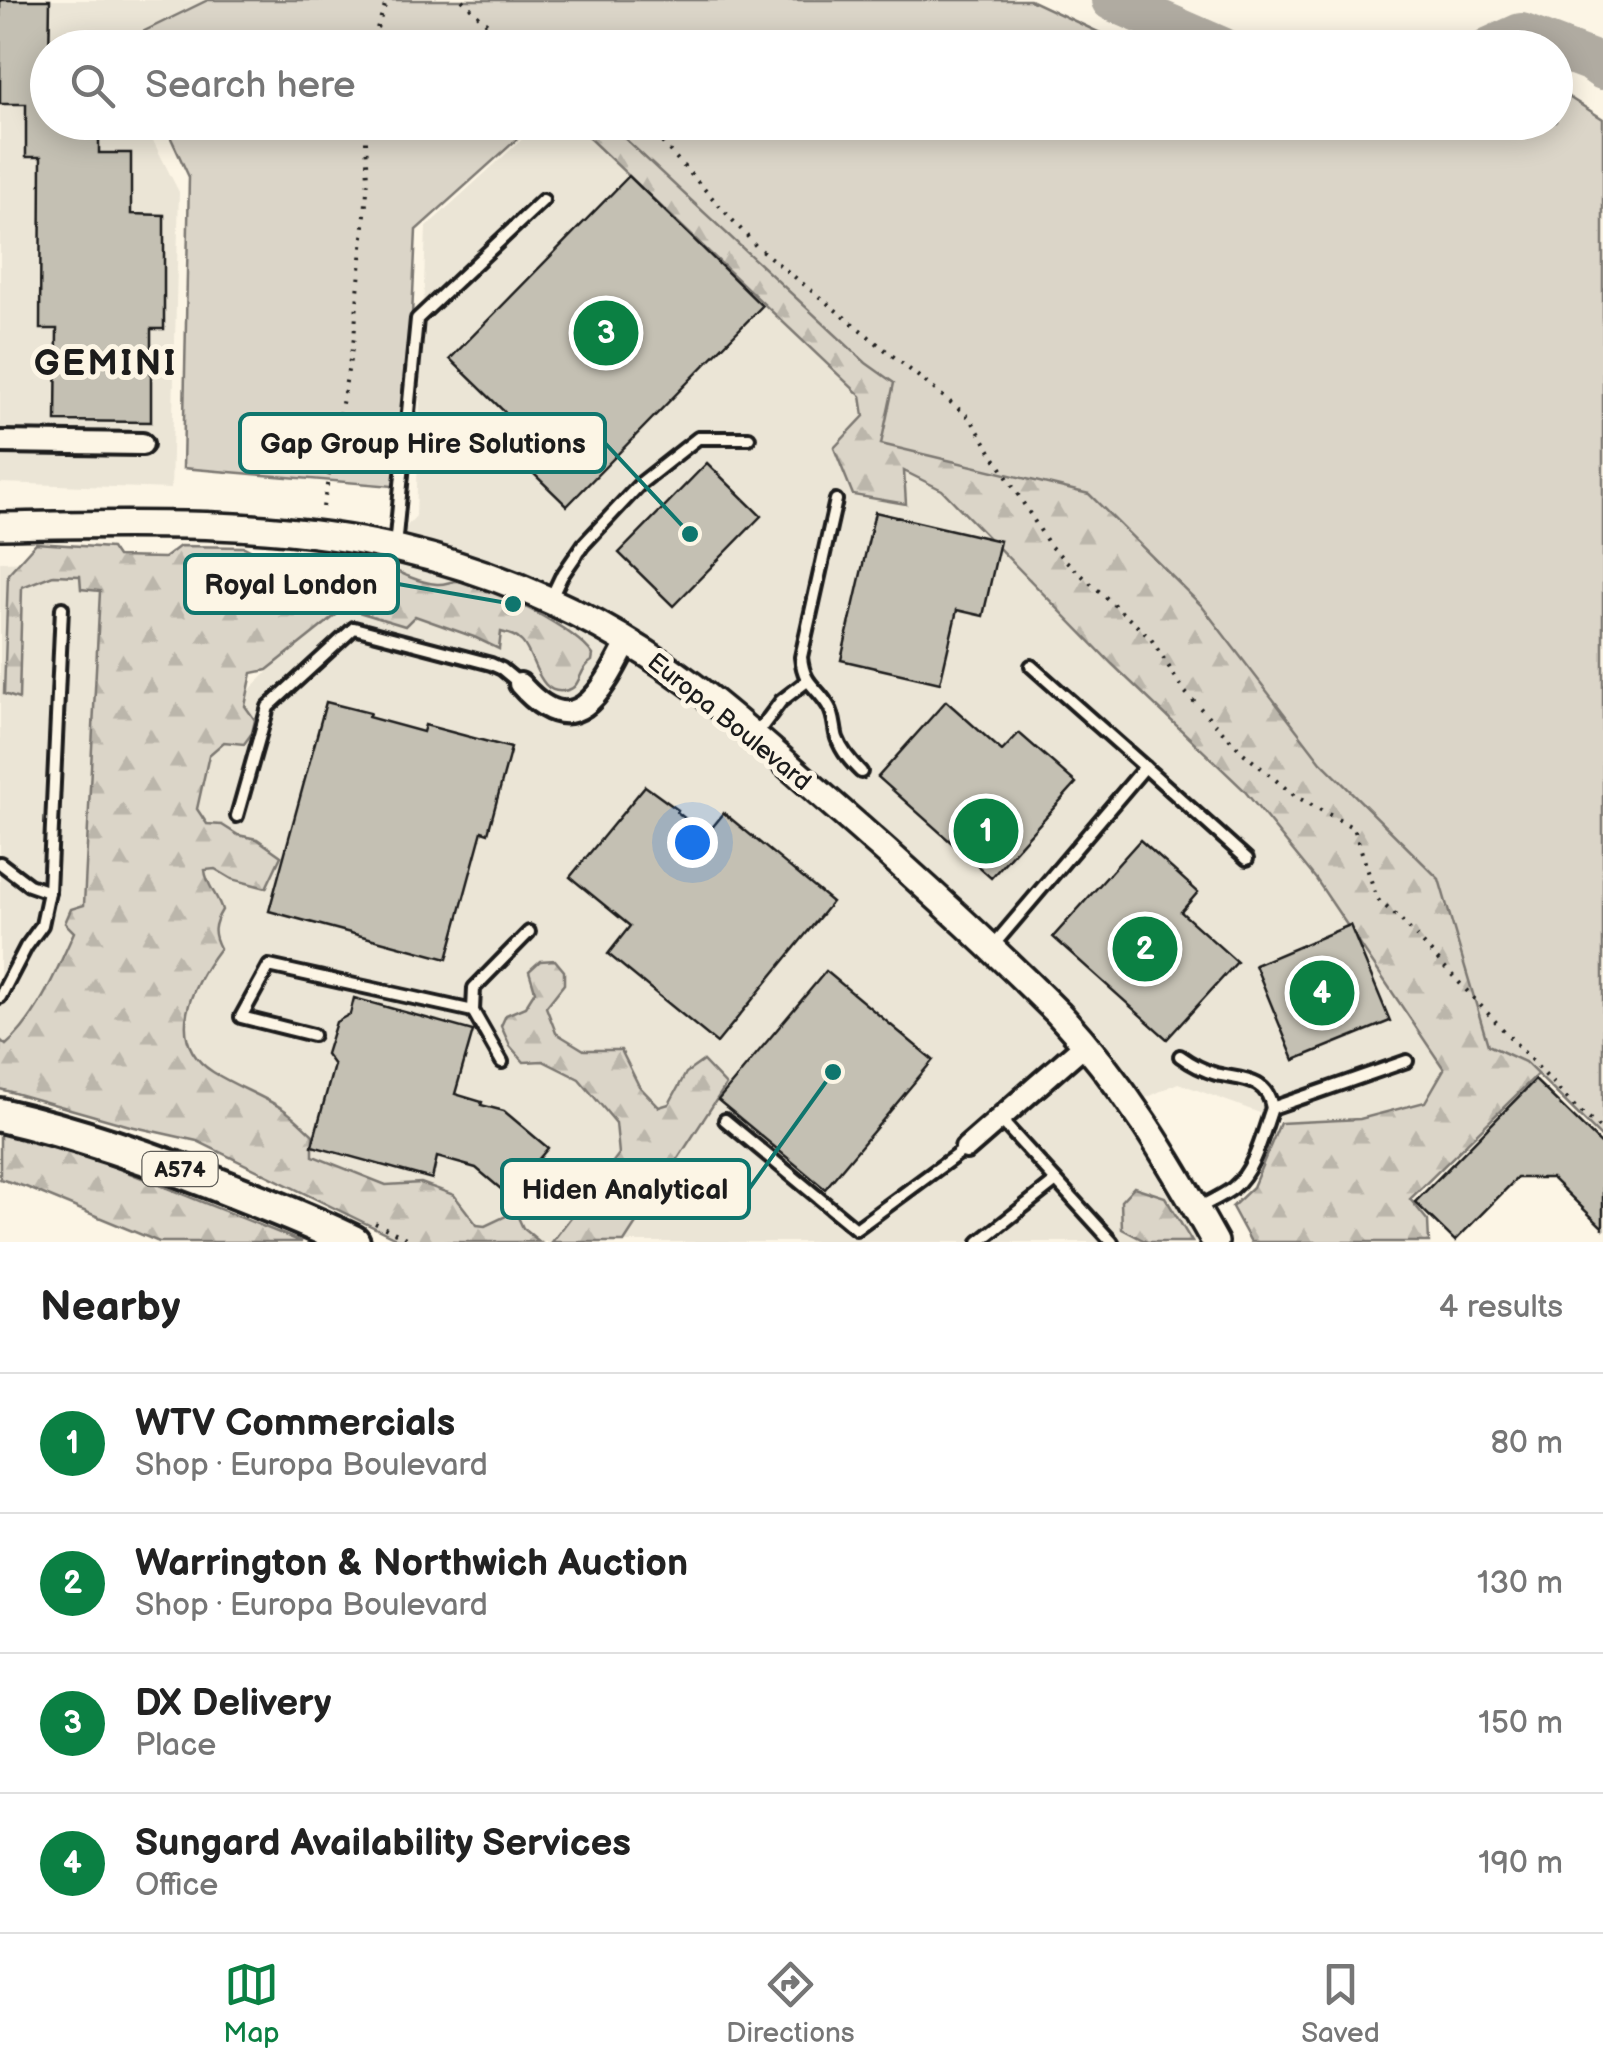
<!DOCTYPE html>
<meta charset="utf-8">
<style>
body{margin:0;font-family:"Balsamiq Sans",sans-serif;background:#f6f6f6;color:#222}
.you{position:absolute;left:692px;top:842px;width:35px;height:35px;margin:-25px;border:8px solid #fff;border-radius:50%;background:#1a73e8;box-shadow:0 0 0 15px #1a73e833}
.badge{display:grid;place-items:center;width:65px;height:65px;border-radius:50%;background:#0b8043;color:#fff;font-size:32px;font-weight:700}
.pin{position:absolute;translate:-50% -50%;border:5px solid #fff;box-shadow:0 2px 10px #0006}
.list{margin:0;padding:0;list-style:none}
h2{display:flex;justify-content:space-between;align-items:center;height:130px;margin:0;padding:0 40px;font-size:42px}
h2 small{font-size:32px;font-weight:400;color:#767676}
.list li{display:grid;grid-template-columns:65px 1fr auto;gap:30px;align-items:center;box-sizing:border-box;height:140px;padding:0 40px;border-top:2px solid #e0e0e0}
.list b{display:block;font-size:38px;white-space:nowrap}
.list p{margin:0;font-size:32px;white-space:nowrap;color:#767676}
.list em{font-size:32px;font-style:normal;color:#767676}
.icon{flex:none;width:55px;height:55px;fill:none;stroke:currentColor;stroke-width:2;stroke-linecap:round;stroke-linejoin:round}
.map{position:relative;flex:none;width:1603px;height:1242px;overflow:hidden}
.search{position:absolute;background:#fff;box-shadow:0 5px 25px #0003;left:30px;right:30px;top:30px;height:110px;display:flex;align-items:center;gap:25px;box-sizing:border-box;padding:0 35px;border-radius:55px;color:#767676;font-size:38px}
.sheet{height:690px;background:#fff}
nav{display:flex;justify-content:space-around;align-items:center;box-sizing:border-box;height:140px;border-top:2px solid #e0e0e0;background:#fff;font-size:28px;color:#767676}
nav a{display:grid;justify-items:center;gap:5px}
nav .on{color:#0b8043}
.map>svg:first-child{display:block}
.built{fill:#ebe5d6}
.forest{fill:url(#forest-firs);stroke:#7c7872;stroke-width:2.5}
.park{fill:#dbd5c8;stroke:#7c7872;stroke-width:2.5}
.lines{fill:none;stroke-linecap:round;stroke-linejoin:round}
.river{stroke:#b0aba1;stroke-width:42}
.building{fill:#c4c0b3;stroke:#1c1c1c;stroke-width:2.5}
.service-casing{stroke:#1c1c1c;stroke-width:18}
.minor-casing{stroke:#1c1c1c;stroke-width:28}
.tertiary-casing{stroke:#1c1c1c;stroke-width:32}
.primary-casing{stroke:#1c1c1c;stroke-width:40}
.path{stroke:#1c1c1c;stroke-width:4;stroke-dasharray:2.5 8;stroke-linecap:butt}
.service{stroke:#fcf5e5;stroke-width:10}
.minor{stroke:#fcf5e5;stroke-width:20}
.tertiary{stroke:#fcf5e5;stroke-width:25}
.primary{stroke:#fcf5e5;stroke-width:32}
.labels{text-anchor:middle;stroke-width:10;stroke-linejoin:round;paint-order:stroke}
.shield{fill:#fcf5e5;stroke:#5f5d58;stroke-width:2.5}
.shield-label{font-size:22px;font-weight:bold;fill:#1c1c1c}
.street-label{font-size:25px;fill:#1c1c1c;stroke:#fcf5e5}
.district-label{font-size:35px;font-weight:bold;letter-spacing:2.5px;fill:#1c1c1c;stroke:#fcf5e5}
.leader{fill:none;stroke:#0f766e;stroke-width:4}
.callout-dot{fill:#0f766e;stroke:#fcf5e5;stroke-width:4}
.callout{fill:#fcf5e5;stroke:#0f766e;stroke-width:4}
.callout-label{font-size:28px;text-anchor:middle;font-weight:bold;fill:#1c1c1c}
</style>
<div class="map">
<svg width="1603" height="1242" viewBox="0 0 1603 1242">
<defs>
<pattern id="forest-firs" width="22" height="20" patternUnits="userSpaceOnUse" patternTransform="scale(2.5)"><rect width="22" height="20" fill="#dbd5c8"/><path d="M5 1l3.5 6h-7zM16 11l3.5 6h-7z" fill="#bbb6ab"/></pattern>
</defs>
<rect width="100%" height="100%" fill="#fcf5e5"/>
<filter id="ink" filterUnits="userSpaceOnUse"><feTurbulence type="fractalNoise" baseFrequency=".01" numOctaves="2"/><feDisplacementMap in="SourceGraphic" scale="20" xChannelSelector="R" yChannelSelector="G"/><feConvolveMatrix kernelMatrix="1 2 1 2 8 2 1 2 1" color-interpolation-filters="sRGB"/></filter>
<g filter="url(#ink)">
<!-- built -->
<g class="built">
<path d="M0 0H211L121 47 48 48V122L144 123 179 192 171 489 0 483Z"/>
<path d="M541 122 595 123 1289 812 1467 1031 1425 1102 1360 1119 1287 1123 1178 1083 1120 1110 1197 1242H478L294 1164 177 1077 203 737 340 599 416 516 426 227Z"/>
<path d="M118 559 97 945 0 1080V562Z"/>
</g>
<!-- forest -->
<g class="forest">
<path d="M573 123H710L1329 673 1546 1066 1410 1199 1428 1221 1429 1242H1251L1232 1207 1253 1187 1280 1123 1360 1119 1425 1102 1444 1069 1316 879 1243 789 1112 664 942 490 904 471 906 504 853 495 834 448 864 416 861 396Z"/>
<path d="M36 543 111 548 117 557 164 558 180 546 244 547 269 560 266 575 278 581 283 568 296 563 306 565 315 558 362 566 372 559C393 569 414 582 437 584 445 585 452 580 459 581 491 586 576 629 593 655L592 661C579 668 581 687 568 690 538 699 536 657 522 642 517 636 509 634 501 632L499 649 474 637 415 616 405 626 345 608 267 670 252 673 245 706 255 720 252 733 244 744 224 742 209 755 197 809 207 824 222 825 238 835 257 839 281 856 266 888 232 879 215 869 205 870C206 885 218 895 222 910 213 925 212 933 220 948 192 985 163 1040 213 1072 235 1086 261 1095 283 1109 294 1116 303 1126 313 1135V1156L386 1185 421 1183 454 1195 477 1225 485 1226 510 1214 518 1217 523 1228 540 1242H404L197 1141 130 1126 0 1089V1040L6 1045C37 1019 58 968 74 932L65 923 71 909 84 905 100 591 81 589 80 576 53 575 22 587 19 699 4 694 8 574Z"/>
<path d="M555 960 564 971V984L546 1007 556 1033 584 1050H621L639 1086 659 1107 669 1104 686 1073 703 1061 726 1085 624 1242H552L619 1154 616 1123 579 1079 543 1061 524 1062 510 1046 501 1026 506 1015 525 1007 535 991 529 971 540 961Z"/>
<path d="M0 1131 87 1156 302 1242H159L26 1187 0 1179Z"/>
<path d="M1134 1187 1165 1197 1192 1242H1147L1122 1229 1121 1201Z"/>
</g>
<!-- park -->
<g class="park">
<path d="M208 0H1030L1130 47H129L126 40Z"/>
<path d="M1556 89 1603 119V1139L1525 1062 1488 1045 1439 879 1321 762 1201 605 1089 494 881 444 894 383 866 363 608 123 1296 122 1317 132 1394 122H1556Z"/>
<path d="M164 123H535L416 230 404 487 183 468 189 177Z"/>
</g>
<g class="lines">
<!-- river -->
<g class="river">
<path d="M1112 0 1222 48"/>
<path d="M1490 48 1521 34 1592 61 1603 69"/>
</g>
</g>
<!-- building -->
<g class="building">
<path d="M0 0H50L48 122H99V153H131V214L164 215V329H151V422L56 421 57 329H40L41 157H26V104H0Z"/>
<path d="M629 176 762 306 567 506 499 440 516 423 450 359Z"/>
<path d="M707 463 761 516 673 606 619 553Z"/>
<path d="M875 512 1000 541 983 616 957 610 940 683 841 660Z"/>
<path d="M946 701 1002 751 1019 733 1076 783 991 878 878 777Z"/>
<path d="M326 702 370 713 368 717 423 732 425 725 511 748 488 833 482 831 447 959 269 911Z"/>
<path d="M645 786 678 810 677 812 706 835 724 813 832 902 717 1043 608 954 630 926 570 877Z"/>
<path d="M1140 840 1198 892 1181 912 1237 962 1167 1039 1053 937Z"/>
<path d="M1350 925 1390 1021 1294 1060 1255 965Z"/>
<path d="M826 971 933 1060 825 1189 718 1100Z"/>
<path d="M354 998 473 1031 455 1094 482 1102 481 1105 504 1111 548 1148 538 1160 539 1173 529 1182 519 1183 508 1195 476 1168 437 1157 432 1179 312 1146 334 1065 326 1054 336 1022 350 1014Z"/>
<path d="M1535 1080 1603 1146V1228L1552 1178H1517L1455 1241 1415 1202Z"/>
</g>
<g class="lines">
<defs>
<g id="service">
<path d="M836 500 801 657C804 686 816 685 829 707 835 717 834 728 837 738 842 752 851 762 861 772"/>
<path d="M395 547 417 319 543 200"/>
<path d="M550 600 561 577 583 545 641 483 698 438H749"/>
<path d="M755 736 781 701 807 681"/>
<path d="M1145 767 1247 859"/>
<path d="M237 816 268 707 354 628 491 664 502 669 520 684"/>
<path d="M0 863 29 885 49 892"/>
<path d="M991 948 1145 767 1031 666"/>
<path d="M0 997 26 947 42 925 49 892 62 608"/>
<path d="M313 1035 241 1017 269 966 473 1011"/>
<path d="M1180 1056C1191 1064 1202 1070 1216 1074 1241 1080 1267 1077 1272 1108"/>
<path d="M502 1062 473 1011 474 988 529 932"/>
<path d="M1000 1119 1112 1242"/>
<path d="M725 1120 856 1229 966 1148"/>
<path d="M1198 1208C1209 1202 1223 1196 1233 1188 1255 1170 1263 1133 1272 1108L1407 1061"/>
<path d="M979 1242 1056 1181"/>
</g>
<g id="minor">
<path d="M0 442 142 444"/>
<path d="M520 684C575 747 602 692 628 641"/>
<path d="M966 1148 1086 1043"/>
</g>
<path id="tertiary" d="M0 526C127 524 276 519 399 549 505 574 605 620 692 685 740 721 785 763 830 802 908 870 985 940 1058 1013 1124 1084 1168 1158 1215 1242"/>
<path id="primary" d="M0 1115C82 1134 162 1162 241 1194 279 1209 317 1224 353 1242"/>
</defs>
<!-- service casing -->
<use href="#service" class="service-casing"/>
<!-- minor casing -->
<use href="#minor" class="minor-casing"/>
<!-- tertiary casing -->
<use href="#tertiary" class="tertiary-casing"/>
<!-- primary casing -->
<use href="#primary" class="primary-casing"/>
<!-- path -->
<g class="path">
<path d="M462 0 513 48"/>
<path d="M370 48 387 0"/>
<path d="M638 122 658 138 756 246 970 418 1050 546 1151 639 1185 692 1242 752 1295 796 1354 828 1377 899 1401 920 1576 1108 1603 1131"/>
<path d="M323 507 354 338 368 180 365 122"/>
<path d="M375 1223 414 1242"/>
</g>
<!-- service -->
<use href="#service" class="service"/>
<!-- minor -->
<use href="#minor" class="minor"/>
<!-- tertiary -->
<use href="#tertiary" class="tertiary"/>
<!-- primary -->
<use href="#primary" class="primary"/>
</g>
</g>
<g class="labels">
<!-- shield labels -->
<rect class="shield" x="142.5" y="1152" width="75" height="34" rx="8"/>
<g class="shield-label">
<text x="180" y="1177">A574</text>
</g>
<!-- street labels -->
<g class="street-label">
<text transform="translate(730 721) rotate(39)" y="9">Europa Boulevard</text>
</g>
<!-- district labels -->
<g class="district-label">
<text x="106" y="375">GEMINI</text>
</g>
</g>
<!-- callouts -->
<path class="leader" d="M690 534L605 443M513 604L398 584M833 1072L749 1189"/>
<g class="callout-dot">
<circle cx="690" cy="534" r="10"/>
<circle cx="513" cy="604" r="10"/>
<circle cx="833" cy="1072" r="10"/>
</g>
<g class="callout">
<rect x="240" y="414" width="365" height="58" rx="10"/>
<rect x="185" y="555" width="213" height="58" rx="10"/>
<rect x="502" y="1160" width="247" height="58" rx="10"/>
</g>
<g class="callout-label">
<text x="423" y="453">Gap Group Hire Solutions</text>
<text x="291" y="594">Royal London</text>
<text x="625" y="1199">Hiden Analytical</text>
</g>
</svg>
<div class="you"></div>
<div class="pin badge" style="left:986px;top:831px">1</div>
<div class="pin badge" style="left:1145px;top:949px">2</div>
<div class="pin badge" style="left:606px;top:333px">3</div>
<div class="pin badge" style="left:1322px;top:993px">4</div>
<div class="search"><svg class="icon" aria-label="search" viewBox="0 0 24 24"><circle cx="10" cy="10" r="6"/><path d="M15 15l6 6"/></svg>Search here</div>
</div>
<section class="sheet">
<h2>Nearby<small>4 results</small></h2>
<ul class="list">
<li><span class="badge">1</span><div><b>WTV Commercials</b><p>Shop · Europa Boulevard</p></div><em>80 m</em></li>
<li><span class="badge">2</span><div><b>Warrington &amp; Northwich Auction</b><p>Shop · Europa Boulevard</p></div><em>130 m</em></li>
<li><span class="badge">3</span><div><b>DX Delivery</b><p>Place</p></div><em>150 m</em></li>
<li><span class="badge">4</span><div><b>Sungard Availability Services</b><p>Office</p></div><em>190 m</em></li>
</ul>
</section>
<nav>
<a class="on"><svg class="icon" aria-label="map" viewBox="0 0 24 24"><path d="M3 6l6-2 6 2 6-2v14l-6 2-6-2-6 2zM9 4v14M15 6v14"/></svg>Map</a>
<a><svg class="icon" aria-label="directions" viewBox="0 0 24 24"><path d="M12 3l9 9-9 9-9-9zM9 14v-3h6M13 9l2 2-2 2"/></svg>Directions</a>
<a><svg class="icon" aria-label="saved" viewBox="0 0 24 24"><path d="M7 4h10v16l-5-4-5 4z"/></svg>Saved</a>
</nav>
